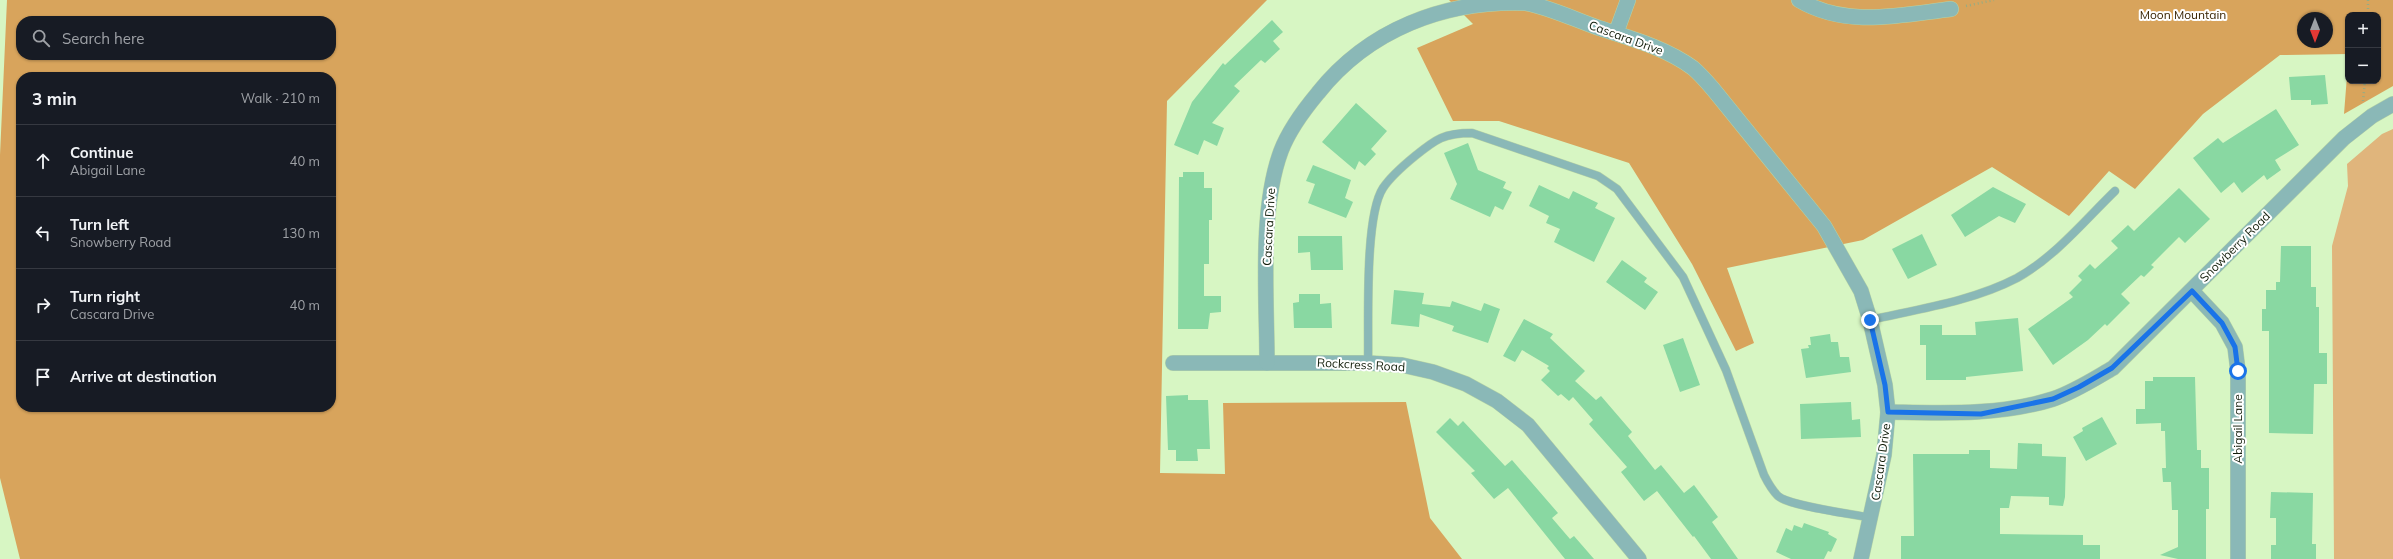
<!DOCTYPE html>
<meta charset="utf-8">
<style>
body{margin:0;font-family:Mulish,sans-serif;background:#242831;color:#f1f3f6}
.controls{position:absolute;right:12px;top:12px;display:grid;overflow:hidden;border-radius:8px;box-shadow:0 1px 3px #0004}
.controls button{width:36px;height:36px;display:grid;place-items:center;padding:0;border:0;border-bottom:1px solid #363941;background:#171b24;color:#f1f3f6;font:20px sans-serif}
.compass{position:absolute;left:2297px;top:12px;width:36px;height:36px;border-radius:50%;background:#171b24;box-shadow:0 1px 3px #0004;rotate:180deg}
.stop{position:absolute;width:12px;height:12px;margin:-9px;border:3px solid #1a73e8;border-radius:50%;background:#fff}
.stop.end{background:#1a73e8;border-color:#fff;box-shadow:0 1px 4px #0008}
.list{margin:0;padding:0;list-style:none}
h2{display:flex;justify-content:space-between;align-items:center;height:52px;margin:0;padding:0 16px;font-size:17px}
h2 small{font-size:13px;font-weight:400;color:#9ea1a6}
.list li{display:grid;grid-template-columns:26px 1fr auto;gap:12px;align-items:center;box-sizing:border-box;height:72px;padding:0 16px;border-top:1px solid #363941}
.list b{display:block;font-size:15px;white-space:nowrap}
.list p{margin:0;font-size:13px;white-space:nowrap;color:#9ea1a6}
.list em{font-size:13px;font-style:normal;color:#9ea1a6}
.icon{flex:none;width:22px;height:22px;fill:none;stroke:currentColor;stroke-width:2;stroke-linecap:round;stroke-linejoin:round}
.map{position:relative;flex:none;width:2393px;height:559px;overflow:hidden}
.search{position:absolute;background:#171b24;box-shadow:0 1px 3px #0004;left:16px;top:16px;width:320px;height:44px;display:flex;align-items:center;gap:10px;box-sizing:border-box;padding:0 14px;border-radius:16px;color:#9ea1a6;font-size:15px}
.panel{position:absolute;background:#171b24;box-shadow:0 1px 3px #0004;left:16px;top:72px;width:320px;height:340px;border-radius:16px}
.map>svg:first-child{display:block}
.green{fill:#e0b57c}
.forest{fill:#d8a45c;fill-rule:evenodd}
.building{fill:#89d8a2}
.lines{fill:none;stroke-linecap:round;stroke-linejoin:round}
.lane-casing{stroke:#b7d3a5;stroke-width:9}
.street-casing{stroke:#b7d3a5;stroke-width:16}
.path{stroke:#94ac84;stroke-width:2.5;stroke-dasharray:1 3;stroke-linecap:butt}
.lane{stroke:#8ab8b7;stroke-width:8}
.street{stroke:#8ab8b7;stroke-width:15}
.route{stroke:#1a73e8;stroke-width:5}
.labels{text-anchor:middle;stroke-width:4;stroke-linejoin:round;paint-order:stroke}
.park-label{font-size:12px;fill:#392403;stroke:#fff}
.street-label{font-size:12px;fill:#121d0a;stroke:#fff}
</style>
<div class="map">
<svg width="2393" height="559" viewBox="0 0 2393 559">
<rect width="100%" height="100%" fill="#d7f6c3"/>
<!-- green -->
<path class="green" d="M2393 129V559H2334L2332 246 2348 186 2347 164 2382 134Z"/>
<!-- forest -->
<g class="forest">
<path d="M7 0H1267L1167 101 1160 473 1225 474 1223 403 1406 402 1430 518 1462 559H20L0 478V155ZM21 21H331V55H21ZM21 77H331V407H21Z"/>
<path d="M1449 0H2393V86L2344 114 2348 63V81H2378V15H2348V54L2280 55 2203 114 2135 189 2109 171 2069 216 1992 167 1863 240 1727 268 1754 343 1736 351 1692 264 1629 163 1499 121H1453L1417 48 1473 24ZM2303 18H2327V42H2303Z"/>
</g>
<!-- building -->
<g class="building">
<path d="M1272 20 1283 32 1273 41 1280 49 1265 63 1261 60 1234 86 1240 91 1212 123 1224 128 1217 146 1204 140 1198 155 1174 145 1192 102 1223 63 1225 65Z"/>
<path d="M2325 75 2328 104 2311 105V100H2291L2289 77Z"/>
<path d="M1356 103 1387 131 1371 149 1376 154 1365 166 1359 161 1355 170 1322 142Z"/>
<path d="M2276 109 2299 145 2275 160 2281 170 2267 180 2264 175 2242 193 2234 182 2221 193 2193 158 2218 138 2223 143Z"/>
<path d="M1468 143 1478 170 1506 182 1503 188 1512 192 1503 210 1495 206 1490 217 1450 199 1457 184 1444 153Z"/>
<path d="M1313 165 1351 180 1345 198 1353 202 1346 218 1308 203 1315 184 1306 181Z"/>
<path d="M1183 172H1204V188H1212V220H1209V264H1204V296H1221V312L1210 313 1208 329H1178L1179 177H1183Z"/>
<path d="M1539 185 1569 199 1573 191 1598 203 1595 208 1615 218 1594 262 1554 242 1560 229 1546 223 1549 216 1529 206Z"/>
<path d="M1993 187 2026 204 2015 223 1999 216 1965 237 1951 215Z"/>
<path d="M2179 188 2210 219 2185 243 2179 237 2151 265 2154 267 2144 277 2141 275 2121 294 2130 303 2107 326 2105 324 2088 340 2053 365 2028 329 2073 297 2069 293 2082 280 2078 276 2090 264 2095 269 2118 248 2111 241 2128 225 2134 231Z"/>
<path d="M1922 234 1937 265 1908 279 1892 249Z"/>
<path d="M1298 236H1342L1343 270H1311L1310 252 1298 253Z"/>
<path d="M2281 246H2311V287H2316V307H2319V353H2327V384H2314L2313 434 2269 433V331H2262V309H2266V290H2276V282H2280Z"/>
<path d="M1622 260 1647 278 1644 282 1658 292 1645 310 1606 282Z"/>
<path d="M1394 290 1424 293 1422 304 1450 307 1452 301 1481 311 1484 303 1500 309 1488 343 1452 331 1454 326 1420 314 1419 327 1391 324Z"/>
<path d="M1299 294H1320V304L1331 303 1332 328H1294L1293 303 1299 302Z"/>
<path d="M2018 318 2023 371 1966 377V380H1926V345H1920V325H1942V335H1976L1975 322Z"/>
<path d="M1524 319 1553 334 1550 338 1585 371 1575 381 1596 400 1601 396 1632 432 1628 436 1655 470 1661 465 1684 493 1694 485 1718 517 1712 522 1738 559H1711L1694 536 1693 537 1657 491 1644 501 1621 472 1627 467 1589 424 1593 420 1573 397 1569 401 1561 394 1558 396 1541 380 1550 371 1547 368 1549 366 1522 350 1515 362 1503 356Z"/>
<path d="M1830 334 1831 342H1838L1840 357H1849L1851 372 1806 378 1801 349 1809 348 1808 345H1811L1810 337Z"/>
<path d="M1683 338 1700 385 1680 392 1663 345Z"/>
<path d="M2153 377H2195L2197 450H2201V468H2209V509H2206V559H2178L2160 555 2178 547V510H2172L2171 482H2163L2162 468H2166L2165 431H2161V423L2136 424V409H2145V381H2153Z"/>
<path d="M1188 395V400H1208L1210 449H1197L1198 461H1176V450H1168L1166 396Z"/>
<path d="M1851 402 1852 420 1860 419 1861 437 1801 439 1800 404Z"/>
<path d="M2102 417 2117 444 2086 461 2073 437 2083 431 2082 428Z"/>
<path d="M1450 418 1458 426 1463 421 1505 466 1512 460 1558 513 1552 518 1570 539 1574 536 1594 559H1565L1508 488 1494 499 1471 473 1475 471 1436 432Z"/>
<path d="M2018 443 2042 444V456L2066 457 2065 497 2063 506 2049 505V497L2011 496 2009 508H2000V534L2083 535V545H2100V559H1901V536H1914L1913 454H1969V450H1990V468L2017 469Z"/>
<path d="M2271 492 2313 493 2312 544H2316V559H2271V545H2276V518H2270Z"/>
<path d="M1804 523 1829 532 1828 534 1837 539 1831 552 1828 551 1824 559H1791L1776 552 1786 528 1792 531 1794 525 1802 528Z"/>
</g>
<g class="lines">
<defs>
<g id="lane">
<path d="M1870 320C1919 309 1973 301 2017 278 2055 257 2085 220 2115 191"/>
<path d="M1368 363C1369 325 1364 217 1383 188 1391 176 1404 165 1415 156 1436 139 1444 133 1472 133L1598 176 1617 189 1683 277 1726 370 1764 475C1768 483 1772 490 1778 496 1789 506 1853 514 1871 518"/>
</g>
<g id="street">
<path d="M1799 0C1846 28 1900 15 1951 9"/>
<path d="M1616 33 1628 0"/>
<path d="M2192 291 2222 323 2235 347 2238 371V559"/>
<path d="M1173 363H1368L1402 365 1433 372 1466 384 1497 401 1528 425 1639 559"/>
<path d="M1267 363C1267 299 1259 210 1281 151 1289 130 1303 111 1318 93 1368 30 1444 0 1526 3 1549 7 1576 20 1599 28 1630 38 1666 48 1693 68 1700 74 1707 82 1713 89L1824 226 1861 291 1870 320 1885 385 1888 412 1884 455 1861 559"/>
<path d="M1888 412C1943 413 1999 416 2053 399 2074 392 2094 379 2113 368L2344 138 2372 116 2393 104"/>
</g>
</defs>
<!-- lane casing -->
<use href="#lane" class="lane-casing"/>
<!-- street casing -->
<use href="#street" class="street-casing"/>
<!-- path -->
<g class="path">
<path d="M2368 0V15"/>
<path d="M1966 6 1994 0"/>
<path d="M2363 101 2365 81"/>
</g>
<!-- lane -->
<use href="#lane" class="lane"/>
<!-- street -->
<use href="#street" class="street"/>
</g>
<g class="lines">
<!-- route -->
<path class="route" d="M1870 320 1885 385 1888 412 1981 414 2053 399 2079 387 2112 368 2192 291 2222 323 2235 347 2238 371"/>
</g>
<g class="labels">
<!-- park labels -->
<g class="park-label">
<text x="2183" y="19">Moon Mountain</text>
</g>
<!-- street labels -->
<g class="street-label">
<text transform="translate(1626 38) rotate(20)" y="4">Cascara Drive</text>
<text transform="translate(1269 227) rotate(-87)" y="4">Cascara Drive</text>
<text transform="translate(2235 247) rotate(-45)" y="4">Snowberry Road</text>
<text transform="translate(1361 365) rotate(3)" y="4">Rockcress Road</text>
<text transform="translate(2238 429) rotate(-90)" y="4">Abigail Lane</text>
<text transform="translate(1881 462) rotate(-82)" y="4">Cascara Drive</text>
</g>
</g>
</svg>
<div class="controls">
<button>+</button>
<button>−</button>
</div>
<svg class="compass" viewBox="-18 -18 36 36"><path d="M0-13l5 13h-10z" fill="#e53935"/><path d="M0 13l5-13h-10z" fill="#9ea1a6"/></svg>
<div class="stop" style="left:2238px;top:371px"></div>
<div class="stop end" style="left:1870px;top:320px"></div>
<div class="search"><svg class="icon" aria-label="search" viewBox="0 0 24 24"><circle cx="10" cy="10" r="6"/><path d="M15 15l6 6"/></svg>Search here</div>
<section class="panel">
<h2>3 min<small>Walk · 210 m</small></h2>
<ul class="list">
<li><svg class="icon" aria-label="ahead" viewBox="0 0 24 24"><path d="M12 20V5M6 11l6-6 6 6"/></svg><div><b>Continue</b><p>Abigail Lane</p></div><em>40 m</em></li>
<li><svg class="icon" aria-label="left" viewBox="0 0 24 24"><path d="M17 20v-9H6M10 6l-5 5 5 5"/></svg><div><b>Turn left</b><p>Snowberry Road</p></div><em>130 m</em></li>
<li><svg class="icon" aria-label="right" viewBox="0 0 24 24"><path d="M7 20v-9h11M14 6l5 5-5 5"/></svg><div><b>Turn right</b><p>Cascara Drive</p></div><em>40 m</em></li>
<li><svg class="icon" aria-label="arrive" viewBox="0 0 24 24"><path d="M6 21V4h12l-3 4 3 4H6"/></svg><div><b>Arrive at destination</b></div></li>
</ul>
</section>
</div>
